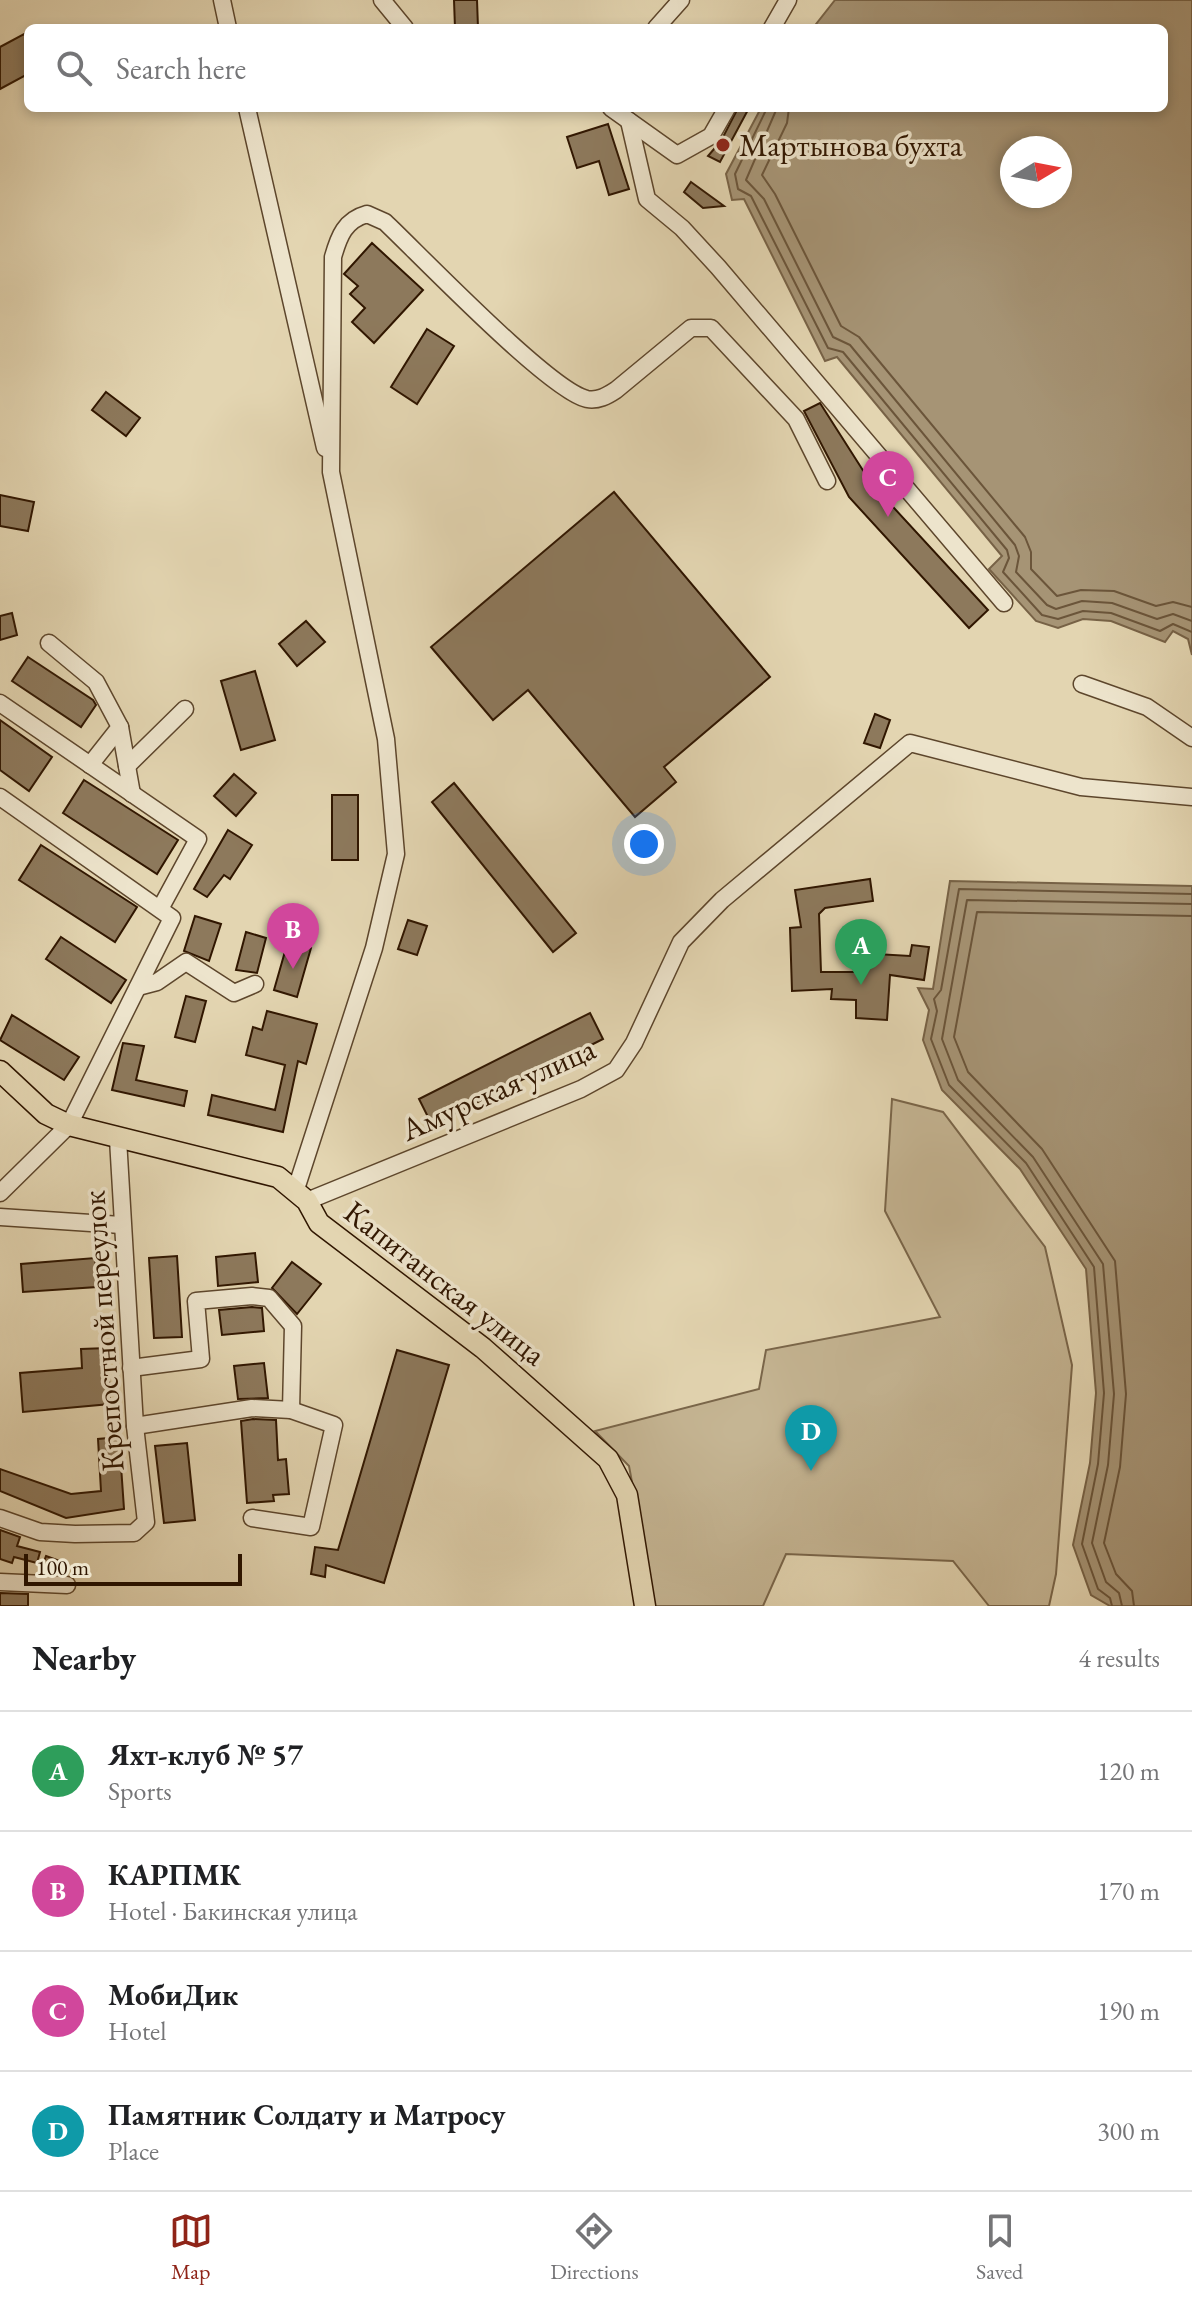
<!DOCTYPE html>
<meta charset="utf-8">
<style>
body{margin:0;font-family:"EB Garamond",serif;background:#f6f6f6;color:#202124}
.compass{position:absolute;left:1000px;top:136px;width:72px;height:72px;border-radius:50%;background:#fff;box-shadow:0 4px 12px #0003;rotate:80deg}
.scale{position:absolute;left:24px;bottom:20px;width:218px;box-sizing:border-box;padding-left:8px;border:4px solid #301600;border-top:0;font-size:22px;line-height:28px;white-space:nowrap;color:#301600;-webkit-text-stroke:6px #ede4cc;paint-order:stroke}
.you{position:absolute;left:644px;top:844px;width:28px;height:28px;margin:-20px;border:6px solid #fff;border-radius:50%;background:#1a73e8;box-shadow:0 0 0 12px #1a73e833}
.badge{display:grid;place-items:center;width:52px;height:52px;border-radius:50%;background:#8f2418;color:#fff;font-size:26px;font-weight:700}
.pin{position:absolute;translate:-50% -66px;filter:drop-shadow(0 2px 4px #0008)}
.pin::after{content:'';position:absolute;top:42px;width:28px;height:24px;background:inherit;clip-path:polygon(0 0,100% 0,50% 100%)}
.list{margin:0;padding:0;list-style:none}
h2{display:flex;justify-content:space-between;align-items:center;height:104px;margin:0;padding:0 32px;font-size:34px}
h2 small{font-size:26px;font-weight:400;color:#757577}
.list li{display:grid;grid-template-columns:52px 1fr auto;gap:24px;align-items:center;box-sizing:border-box;height:120px;padding:0 32px;border-top:2px solid #e0e0e0}
.list b{display:block;font-size:30px;white-space:nowrap}
.list p{margin:0;font-size:26px;white-space:nowrap;color:#757577}
.list em{font-size:26px;font-style:normal;color:#757577}
.icon{flex:none;width:44px;height:44px;fill:none;stroke:currentColor;stroke-width:2;stroke-linecap:round;stroke-linejoin:round}
.map{position:relative;flex:none;width:1192px;height:1606px;overflow:hidden}
.search{position:absolute;background:#fff;box-shadow:0 4px 12px #0003;left:24px;right:24px;top:24px;height:88px;display:flex;align-items:center;gap:20px;box-sizing:border-box;padding:0 28px;border-radius:12px;color:#757577;font-size:30px}
.sheet{height:584px;background:#fff}
nav{display:flex;justify-content:space-around;align-items:center;box-sizing:border-box;height:112px;border-top:2px solid #e0e0e0;background:#fff;font-size:22px;color:#757577}
nav a{display:grid;justify-items:center;gap:4px}
nav .on{color:#8f2418}
.map>svg:first-child{display:block}
.green{fill:#c5b593;stroke:#7a664a;stroke-width:2}
.water{fill:#a69475;stroke:#776246;stroke-width:2;fill-rule:evenodd}
.lines{fill:none;stroke-linecap:round;stroke-linejoin:round}
.shore{stroke:#6b553a;stroke-width:2}
.building{fill:#8d795c;stroke:#301600;stroke-width:2}
.minor-casing{stroke:#5d462c;stroke-width:19}
.major-casing{stroke:#301600;stroke-width:23}
.minor{stroke:#ede4cc;stroke-width:16}
.major{stroke:#e3d5b1;stroke-width:20}
.poi-dot{fill:#8f2418;stroke:#ede4cc;stroke-width:3}
.labels{text-anchor:middle;stroke-width:7;stroke-linejoin:round;paint-order:stroke}
.poi-label{font-size:32px;fill:#301600;stroke:#ede4cc;text-anchor:start}
.street-label{font-size:32px;fill:#301600;stroke:#ede4cc}
</style>
<div class="map">
<svg width="1192" height="1606" viewBox="0 0 1192 1606">
<rect width="100%" height="100%" fill="#e3d5b1"/>
<filter id="stains"><feTurbulence type="fractalNoise" baseFrequency=".0025" numOctaves="4"/><feColorMatrix values="0 0 0 0 .2 0 0 0 0 .09 0 0 0 0 .02 0 0 0 .5 -.17"/></filter>
<radialGradient id="worn" r=".72"><stop offset=".6" stop-color="#630" stop-opacity="0"/><stop offset="1" stop-color="#630" stop-opacity=".3"/></radialGradient>
<!-- green -->
<path class="green" d="M892 1099 943 1112 1045 1247 1072 1365 1056 1574 1049 1606H989L953 1561 786 1554 763 1606H655L629 1466 595 1431 759 1389 766 1350 940 1317 885 1211Z"/>
<!-- water -->
<g class="water">
<path d="M835 0H1192V655L1188 639 1173 631 1165 642 1111 621 1083 619 1058 628 1036 621 989 569 1002 556 837 357 825 361 744 199 732 200 726 174 761 108H1164V28H813ZM1012 148H1060V196H1012Z"/>
<path d="M950 881 1192 886V1606H1110L1091 1595 1073 1545 1090 1463 1096 1393 1086 1269 1020 1169 942 1090 923 1040 929 1010 918 988 933 989Z"/>
</g>
<g class="lines">
<!-- shore -->
<g class="shore">
<path d="M767 108 735 174 738 189 751 196 828 348 843 352 1007 550 1009 558 1003 572 1042 615 1058 619 1083 611 1111 613 1160 631 1173 624 1192 632"/>
<path d="M777 108 746 180 764 199 833 337 850 345 1015 545 1019 556 1016 572 1047 605 1056 609 1082 601 1112 603 1157 619 1173 614 1192 621"/>
<path d="M789 108 787 123 762 175 775 194 841 326 859 337 1025 537 1031 552V569L1057 596 1081 590 1114 591 1156 606 1173 602 1192 607"/>
<path d="M1112 1606 1110 1598 1098 1589 1082 1544 1098 1464 1104 1393 1094 1267 1026 1163 949 1085 931 1039 937 1011 934 999 941 990 959 889 1192 894"/>
<path d="M1122 1606 1119 1593 1106 1582 1092 1543 1108 1465 1114 1394 1103 1264 1033 1157 958 1080 942 1039 967 900 1192 904"/>
<path d="M1134 1606 1132 1591 1116 1574 1104 1543 1120 1467 1126 1394 1115 1261 1042 1149 968 1072 954 1037 977 912 1192 916"/>
</g>
</g>
<!-- building -->
<g class="building">
<path d="M454 0H477L478 28H455Z"/>
<path d="M24 34 28 41V74L0 89V47Z"/>
<path d="M738 108H749L720 162 708 156 721 141Z"/>
<path d="M608 124 629 189 609 195 599 161 577 168 567 137Z"/>
<path d="M691 182 724 206 703 208 684 192Z"/>
<path d="M372 243 423 290 374 343 352 322 365 308 350 294 358 286 344 274Z"/>
<path d="M427 329 454 346 417 404 391 387Z"/>
<path d="M106 392 140 418 126 436 92 410Z"/>
<path d="M820 403 871 483 988 610 969 628 849 497 804 411Z"/>
<path d="M614 492 770 677 664 767 676 782 635 817 528 690 493 720 431 647Z"/>
<path d="M0 495 34 502 28 531 0 526Z"/>
<path d="M12 613 17 635 0 640V616Z"/>
<path d="M306 621 325 642 297 666 279 644Z"/>
<path d="M28 657 93 700 96 705 81 727 12 681Z"/>
<path d="M255 671 275 740 241 750 221 681Z"/>
<path d="M875 714 890 720 880 748 864 743Z"/>
<path d="M0 720 52 757 29 791 0 770Z"/>
<path d="M234 774 256 793 236 816 214 796Z"/>
<path d="M84 780 178 840 157 874 63 813Z"/>
<path d="M454 783 576 933 553 952 432 802Z"/>
<rect x="332" y="795" width="26" height="65"/>
<path d="M228 830 252 845 230 879 224 875 207 897 194 889Z"/>
<path d="M41 845 137 907 115 942 19 880Z"/>
<path d="M870 879 873 901 825 908 819 914 821 972H857L859 953 910 956 912 945 929 947 924 980 890 975 887 1020 856 1018V1000L831 999 832 989 792 991 790 928 801 927 795 890Z"/>
<path d="M195 916 221 924 209 961 184 951Z"/>
<path d="M408 920 427 926 417 955 398 949Z"/>
<path d="M246 932 266 938 257 973 236 970Z"/>
<path d="M61 937 126 980 111 1003 46 959Z"/>
<path d="M288 941 311 948 297 997 274 990Z"/>
<path d="M186 996 206 1001 195 1042 175 1037Z"/>
<path d="M267 1011 317 1024 306 1064 298 1061 283 1132 208 1115 212 1095 275 1110 285 1065 246 1055 253 1027 262 1030Z"/>
<path d="M590 1013 603 1039 432 1125 419 1099Z"/>
<path d="M12 1015 79 1057 64 1080 0 1040Z"/>
<path d="M123 1043 144 1046 136 1080 187 1091 184 1106 112 1090Z"/>
<path d="M255 1253 258 1282 218 1286 216 1257Z"/>
<path d="M177 1256 182 1337 154 1338 149 1258Z"/>
<path d="M95 1258 96 1268 109 1266 110 1281 97 1282V1287L23 1292 21 1264Z"/>
<path d="M292 1262 321 1284 297 1314 272 1288Z"/>
<path d="M252 1307 262 1308 264 1331 222 1335 219 1310Z"/>
<path d="M108 1348 110 1404 23 1412 20 1373 82 1368 81 1349Z"/>
<path d="M397 1350 449 1365 384 1583 326 1565 325 1577 311 1574 315 1547 338 1550Z"/>
<path d="M264 1363 268 1398 238 1399 234 1366Z"/>
<path d="M253 1419 276 1420 278 1460 286 1459 289 1494 273 1495 274 1501 247 1503 241 1421Z"/>
<path d="M119 1437 124 1509 66 1518 0 1491V1469L71 1494 101 1491 98 1439Z"/>
<path d="M187 1443 195 1520 164 1523 155 1446Z"/>
<path d="M0 1530 20 1537 17 1546 40 1552 37 1563 14 1557 12 1563 0 1559Z"/>
<path d="M46 1556 68 1564 64 1574 40 1572Z"/>
<path d="M0 1593 28 1594V1606H0Z"/>
</g>
<g class="lines">
<defs>
<g id="minor">
<path d="M222 0 228 28"/>
<path d="M382 0 405 28"/>
<path d="M656 28 681 0"/>
<path d="M772 28 788 0"/>
<path d="M247 108 325 448"/>
<path d="M611 108 677 155 711 136 727 108"/>
<path d="M629 121 647 199 682 228 718 267 1004 603"/>
<path d="M49 643 96 682 120 727 90 765"/>
<path d="M1082 684 1147 707 1192 738"/>
<path d="M0 703 198 839 160 909"/>
<path d="M120 727 132 794"/>
<path d="M127 766 185 709"/>
<path d="M0 797 172 918 69 1125 0 1193"/>
<path d="M138 987 157 982 186 962 234 993 255 984"/>
<path d="M296 1189 374 948 396 854 386 739 331 472 333 257C339 236 345 220 367 214L385 222C420 255 550 391 587 399 598 401 607 396 616 390L691 328H711L796 419 827 481"/>
<path d="M307 1201 581 1089 616 1070 634 1043 681 942 722 900 910 743 1081 787 1192 797"/>
<path d="M0 1217 121 1225"/>
<path d="M131 1368 201 1359 196 1301 252 1296 269 1298 293 1326 291 1410"/>
<path d="M135 1426 252 1408 291 1410 334 1425 311 1527 252 1518"/>
<path d="M0 1518 40 1532 75 1534 134 1533 146 1522 135 1426 118 1139"/>
<path d="M0 1582 67 1585"/>
</g>
<path id="major" d="M0 1071 46 1114 69 1125 278 1177 307 1201 319 1223 483 1348 608 1459 627 1495 645 1606"/>
</defs>
<!-- minor casing -->
<use href="#minor" class="minor-casing"/>
<!-- major casing -->
<use href="#major" class="major-casing"/>
<!-- minor -->
<use href="#minor" class="minor"/>
<!-- major -->
<use href="#major" class="major"/>
</g>
<!-- markers -->
<circle class="poi-dot" cx="723" cy="145" r="8"/>
<g class="labels">
<!-- poi labels -->
<g class="poi-label">
<text x="739" y="156">Мартынова бухта</text>
</g>
<!-- street labels -->
<g class="street-label">
<text transform="translate(498 1089) rotate(-24)" y="11">Амурская улица</text>
<text transform="translate(445 1283) rotate(38)" y="11">Капитанская улица</text>
<text transform="translate(103 1331) rotate(-94)" y="11">Крепостной переулок</text>
</g>
</g>
<rect width="100%" height="100%" filter="url(#stains)"/>
<rect width="100%" height="100%" fill="url(#worn)"/>
</svg>
<svg class="compass" viewBox="-18 -18 36 36"><path d="M0-13l5 13h-10z" fill="#e53935"/><path d="M0 13l5-13h-10z" fill="#757577"/></svg>
<div class="scale">100 m</div>
<div class="you"></div>
<div class="pin badge" style="left:861px;top:985px;background:#2e9e5b">A</div>
<div class="pin badge" style="left:293px;top:969px;background:#d1479c">B</div>
<div class="pin badge" style="left:888px;top:517px;background:#d1479c">C</div>
<div class="pin badge" style="left:811px;top:1471px;background:#0f9aa8">D</div>
<div class="search"><svg class="icon" aria-label="search" viewBox="0 0 24 24"><circle cx="10" cy="10" r="6"/><path d="M15 15l6 6"/></svg>Search here</div>
</div>
<section class="sheet">
<h2>Nearby<small>4 results</small></h2>
<ul class="list">
<li><span class="badge" style="background:#2e9e5b">A</span><div><b>Яхт-клуб № 57</b><p>Sports</p></div><em>120 m</em></li>
<li><span class="badge" style="background:#d1479c">B</span><div><b>КАРПМК</b><p>Hotel · Бакинская улица</p></div><em>170 m</em></li>
<li><span class="badge" style="background:#d1479c">C</span><div><b>МобиДик</b><p>Hotel</p></div><em>190 m</em></li>
<li><span class="badge" style="background:#0f9aa8">D</span><div><b>Памятник Солдату и Матросу</b><p>Place</p></div><em>300 m</em></li>
</ul>
</section>
<nav>
<a class="on"><svg class="icon" aria-label="map" viewBox="0 0 24 24"><path d="M3 6l6-2 6 2 6-2v14l-6 2-6-2-6 2zM9 4v14M15 6v14"/></svg>Map</a>
<a><svg class="icon" aria-label="directions" viewBox="0 0 24 24"><path d="M12 3l9 9-9 9-9-9zM9 14v-3h6M13 9l2 2-2 2"/></svg>Directions</a>
<a><svg class="icon" aria-label="saved" viewBox="0 0 24 24"><path d="M7 4h10v16l-5-4-5 4z"/></svg>Saved</a>
</nav>
